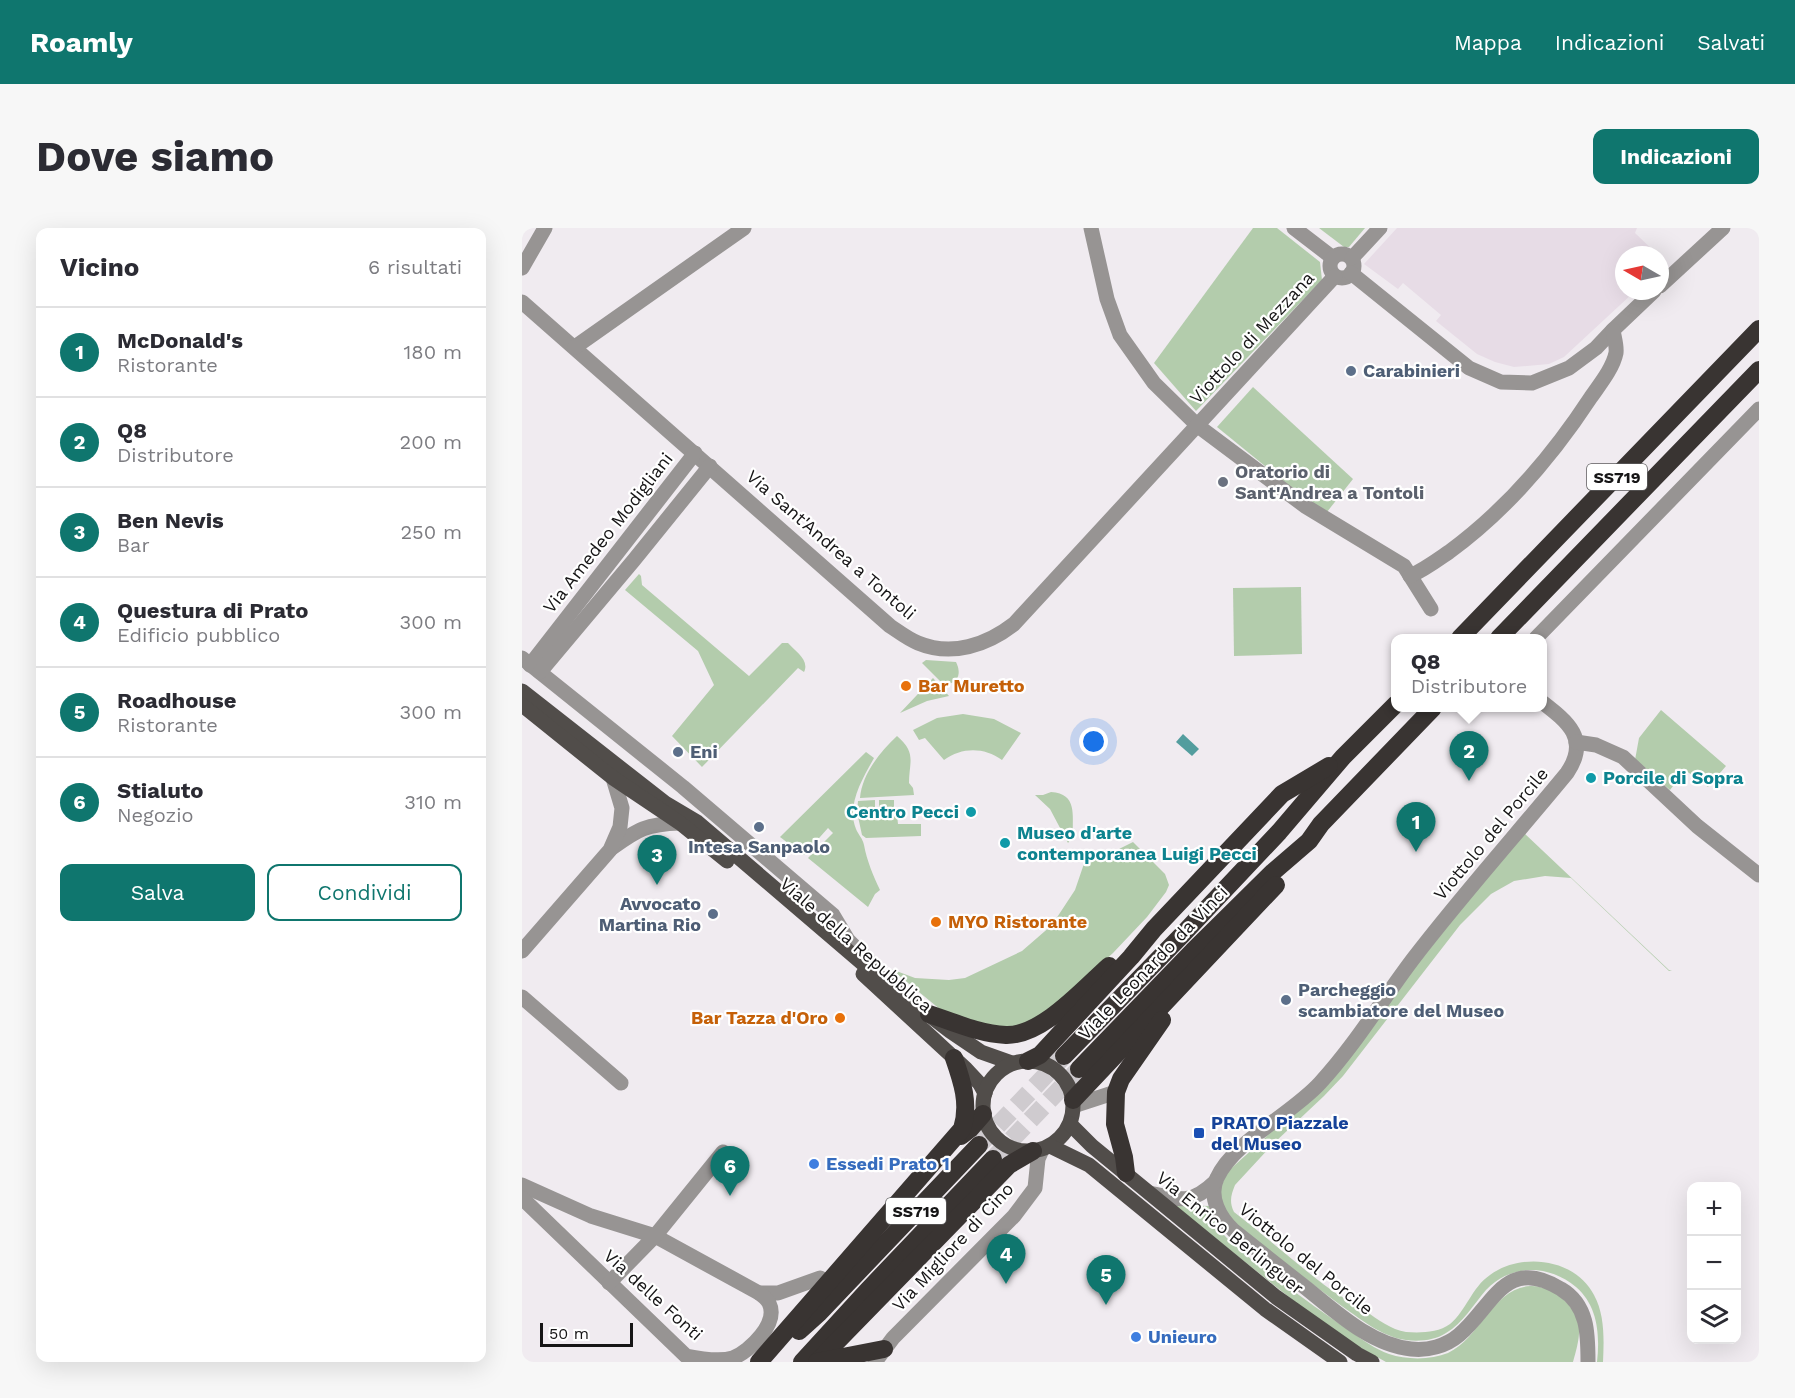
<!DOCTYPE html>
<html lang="it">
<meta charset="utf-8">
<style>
body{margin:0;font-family:"Work Sans",sans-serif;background:#f7f7f7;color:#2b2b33}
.controls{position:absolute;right:18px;bottom:18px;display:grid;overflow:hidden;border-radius:12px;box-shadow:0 6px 24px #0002}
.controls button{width:54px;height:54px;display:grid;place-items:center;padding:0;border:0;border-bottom:2px solid #e1e1e2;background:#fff;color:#2b2b33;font:30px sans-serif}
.compass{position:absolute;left:1093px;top:18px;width:54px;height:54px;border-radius:50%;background:#fff;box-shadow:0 6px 24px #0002;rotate:279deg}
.scale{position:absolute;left:18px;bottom:15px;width:93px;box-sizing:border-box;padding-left:6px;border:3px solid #161516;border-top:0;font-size:16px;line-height:21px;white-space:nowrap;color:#161516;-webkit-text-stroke:4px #fff;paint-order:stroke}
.you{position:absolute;left:572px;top:514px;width:21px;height:21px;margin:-15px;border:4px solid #fff;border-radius:50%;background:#1a73e8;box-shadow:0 0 0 9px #1a73e833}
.badge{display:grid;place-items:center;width:39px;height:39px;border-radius:50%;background:#0f766e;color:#fff;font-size:20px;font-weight:700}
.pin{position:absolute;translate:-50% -50px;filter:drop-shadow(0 2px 3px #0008)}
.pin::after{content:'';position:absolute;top:32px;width:21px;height:18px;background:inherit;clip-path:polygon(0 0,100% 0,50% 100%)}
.popup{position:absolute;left:869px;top:406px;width:156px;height:78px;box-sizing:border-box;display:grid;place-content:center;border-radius:12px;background:#fff;filter:drop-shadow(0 2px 4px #0005);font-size:20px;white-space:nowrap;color:#7c7c81}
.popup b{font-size:22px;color:#2b2b33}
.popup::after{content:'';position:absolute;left:50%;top:100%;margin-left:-12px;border:12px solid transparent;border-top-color:#fff}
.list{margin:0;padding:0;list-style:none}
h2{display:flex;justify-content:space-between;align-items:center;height:78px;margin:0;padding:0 24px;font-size:26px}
h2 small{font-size:20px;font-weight:400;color:#7c7c81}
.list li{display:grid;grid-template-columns:39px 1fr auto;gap:18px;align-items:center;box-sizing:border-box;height:90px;padding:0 24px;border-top:2px solid #e1e1e2}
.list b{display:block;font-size:22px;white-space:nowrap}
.list p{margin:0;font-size:20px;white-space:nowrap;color:#7c7c81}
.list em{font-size:20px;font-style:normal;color:#7c7c81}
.actions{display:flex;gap:12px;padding:18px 24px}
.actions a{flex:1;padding:14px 0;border:2px solid #0f766e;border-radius:12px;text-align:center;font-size:21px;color:#0f766e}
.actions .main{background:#0f766e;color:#fff}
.icon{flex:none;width:33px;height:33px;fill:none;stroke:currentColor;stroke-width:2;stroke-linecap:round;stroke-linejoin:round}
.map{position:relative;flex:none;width:1237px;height:1134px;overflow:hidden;border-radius:12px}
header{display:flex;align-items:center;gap:36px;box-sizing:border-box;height:84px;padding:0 30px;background:#0f766e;color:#fff}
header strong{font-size:28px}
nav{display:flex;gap:33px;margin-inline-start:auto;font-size:21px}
.intro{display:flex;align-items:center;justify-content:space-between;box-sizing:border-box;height:144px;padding:0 36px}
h1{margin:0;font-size:42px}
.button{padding:15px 27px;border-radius:12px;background:#0f766e;color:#fff;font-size:21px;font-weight:700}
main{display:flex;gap:36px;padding:0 36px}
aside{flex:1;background:#fff;border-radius:12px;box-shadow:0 6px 24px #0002}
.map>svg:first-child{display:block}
.built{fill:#e7dce6}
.green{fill:#b3ccac}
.water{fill:#539d9e}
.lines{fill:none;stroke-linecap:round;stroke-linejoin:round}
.highway-tunnel{stroke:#cfcbcf;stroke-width:18;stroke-dasharray:18 9;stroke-linecap:butt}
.minor{stroke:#979493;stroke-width:15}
.major{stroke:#514d4a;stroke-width:15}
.highway{stroke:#393432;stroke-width:18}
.service-dot{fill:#5c6f8a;stroke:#fff;stroke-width:2}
.worship-dot{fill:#6b7280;stroke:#fff;stroke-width:2}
.food-dot{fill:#e8710a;stroke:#fff;stroke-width:2}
.culture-dot{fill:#0f9aa8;stroke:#fff;stroke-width:2}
.transit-dot{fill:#1a4fb4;stroke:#fff;stroke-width:2}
.shop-dot{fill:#3f7fe0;stroke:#fff;stroke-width:2}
.labels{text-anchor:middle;stroke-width:4.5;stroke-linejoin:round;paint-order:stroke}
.shield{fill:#fff;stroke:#5c5b5c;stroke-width:1.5}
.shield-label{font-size:16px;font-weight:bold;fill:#161516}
.street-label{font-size:18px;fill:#161516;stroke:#fff}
.service-label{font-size:18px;font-weight:bold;fill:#4e5e75;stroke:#fff;text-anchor:start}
.worship-label{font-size:18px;font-weight:bold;fill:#5b616d;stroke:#fff;text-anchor:start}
.food-label{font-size:18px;font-weight:bold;fill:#c56008;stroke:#fff;text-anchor:start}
.culture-label{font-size:18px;font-weight:bold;fill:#0d838f;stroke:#fff;text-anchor:start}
.transit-label{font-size:18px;font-weight:bold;fill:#164399;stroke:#fff;text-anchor:start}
.shop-label{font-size:18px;font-weight:bold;fill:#366cbe;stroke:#fff;text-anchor:start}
</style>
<header>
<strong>Roamly</strong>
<nav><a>Mappa</a><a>Indicazioni</a><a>Salvati</a></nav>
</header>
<div class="intro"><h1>Dove siamo</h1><a class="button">Indicazioni</a></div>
<main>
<aside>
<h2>Vicino<small>6 risultati</small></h2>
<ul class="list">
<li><span class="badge">1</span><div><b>McDonald's</b><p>Ristorante</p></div><em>180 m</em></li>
<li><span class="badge">2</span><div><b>Q8</b><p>Distributore</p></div><em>200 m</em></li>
<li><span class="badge">3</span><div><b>Ben Nevis</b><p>Bar</p></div><em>250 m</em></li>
<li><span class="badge">4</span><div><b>Questura di Prato</b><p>Edificio pubblico</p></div><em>300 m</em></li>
<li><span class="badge">5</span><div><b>Roadhouse</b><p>Ristorante</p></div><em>300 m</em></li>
<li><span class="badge">6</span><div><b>Stialuto</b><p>Negozio</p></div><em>310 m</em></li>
</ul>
<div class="actions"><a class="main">Salva</a><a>Condividi</a></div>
</aside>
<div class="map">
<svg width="1237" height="1134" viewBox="0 0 1237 1134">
<rect width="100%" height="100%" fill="#f0ebf0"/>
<!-- built -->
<path class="built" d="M875 0H1115L1113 5 1134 25 1132 27H1102V56L1098 60 1102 61V63H1112L1111 65 1042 129 1027 136 992 139 973 134 955 126 914 93 919 87 881 55 876 61 842 36Z"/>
<!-- green -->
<g class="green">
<path d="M731 0H755L798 34 800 52 674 183 632 135Z"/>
<path d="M797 0H843L827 19H822Z"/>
<path d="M731 159 831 251 805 284 776 265 695 199Z"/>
<path d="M117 346 119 348 120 357 227 448 260 415H266C273 423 288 432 282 444L276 440 180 539 150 508 192 457 176 423 103 362Z"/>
<path d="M779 359 780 426 712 428 711 360Z"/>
<path d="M404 432 434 434C440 446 436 457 421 456L400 435Z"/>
<path d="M411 450 427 468 405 473 378 485Z"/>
<path d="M1139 482 1204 538 1186 559 1163 542 1148 562 1113 532 1117 510Z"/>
<path d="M441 486 472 491 499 505 480 532C462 519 440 519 422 532L403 510 397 512 391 502 415 490Z"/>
<path d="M375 508C395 525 387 534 387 555L391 560 392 567 338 570C340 546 358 524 375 508Z"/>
<path d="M344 524 352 530C341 550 324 577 334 601 336 606 341 611 342 617 345 633 351 647 358 662L353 666 346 679 286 630 311 605 306 600 282 627 258 609Z"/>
<path d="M529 564C556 566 550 587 551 608L546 615 528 581 513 567H521Z"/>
<path d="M353 572V586L375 587 376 596H399V608L344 610 340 607 335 584 336 573Z"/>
<path d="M357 572H372V582L357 583Z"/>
<path d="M1001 604 1147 742H1150L1230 648 1150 742 1147 743 1049 650 1023 648 992 653 969 666 938 697 821 848 802 868 751 916 713 957C709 967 707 974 712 984 742 1007 771 1033 801 1056 814 1066 829 1074 843 1083 856 1091 869 1102 884 1104 897 1105 916 1105 928 1096 944 1083 950 1059 968 1047 999 1024 1053 1030 1072 1067 1083 1087 1082 1112 1081 1134H1075C1078 1107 1076 1078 1054 1059 1026 1036 989 1036 964 1062 951 1077 941 1095 924 1105 914 1112 897 1114 884 1112 860 1109 837 1090 817 1076 779 1048 742 1019 706 989L699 976V960L704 945 743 910 873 764Z"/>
<path d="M611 614 643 646 647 657 644 664 625 689 591 725 518 791 490 802 425 787 369 741 393 750 427 752 443 750 500 723 530 697 553 662 566 624 587 626Z"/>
<path d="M655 977 687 978C691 988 695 1000 702 1007 718 1024 739 1038 758 1053 781 1070 804 1087 828 1103 841 1112 853 1121 867 1126 885 1132 909 1132 926 1125 959 1109 971 1060 1008 1058 1030 1057 1054 1077 1057 1098 1058 1110 1054 1123 1051 1134H864L830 1115 777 1077 654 979Z"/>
</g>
<!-- water -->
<path class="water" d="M661 506 677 521 670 528 654 514Z"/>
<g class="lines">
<!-- highway-tunnel -->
<g class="highway-tunnel">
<path d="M457 917 542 828"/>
<path d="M471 931 557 841"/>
</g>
<!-- minor -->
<g class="minor">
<path d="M569 0 585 71 598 107 632 155 676 198 783 278 882 338 909 381"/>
<path d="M772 0 811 30"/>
<circle cx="820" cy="38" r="12"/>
<path d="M830 30 858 0"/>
<path d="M0 40 23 0"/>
<path d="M829 45 947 140 979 154 1010 155 1047 140 1074 120 1091 102 1132 63"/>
<path d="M1138 58 1201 0"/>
<path d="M0 74 368 398C377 404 386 411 396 415 430 429 465 417 492 396L813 48"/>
<path d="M53 119 222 0"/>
<path d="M888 348C902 342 914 333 927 324 983 283 1031 227 1069 169 1078 156 1091 140 1094 125 1095 118 1092 109 1091 102"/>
<path d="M1014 410 1237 181"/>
<path d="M0 430 161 559 311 687 326 712 348 734"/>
<path d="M8 437 173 225"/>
<path d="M18 444 112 332 188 238"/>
<path d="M1020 474C1046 494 1068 511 1045 545 994 607 940 667 891 731 860 772 833 817 798 855 770 886 711 914 695 950 686 969 698 990 712 1003 736 1022 760 1041 784 1060 814 1084 849 1117 889 1121 906 1123 924 1118 937 1107 970 1080 983 1026 1039 1061 1066 1077 1066 1106 1066 1134"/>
<path d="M1054 514 1074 517 1101 529 1175 598 1237 647"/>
<path d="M90 620C116 601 125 596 158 595"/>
<path d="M0 723 88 622 98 599 100 580 91 550"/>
<path d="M0 769 99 855"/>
<path d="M551 878 594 864"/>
<path d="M0 957 69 988 133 1008 237 1065H256L298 1050 308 1055"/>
<path d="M628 965C658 972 669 977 693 954"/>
<path d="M0 970 164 1128C179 1131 197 1134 211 1130 228 1123 257 1095 247 1075 245 1071 240 1067 237 1065"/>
<path d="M87 1055 133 1008 201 924 213 932"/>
<path d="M353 1134 371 1110 492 988 513 960 516 931 520 922"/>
</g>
<!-- major -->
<g class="major">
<path d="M0 463 143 575 175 594 346 740 428 803 459 824 490 835"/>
<path d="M0 477 91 550 158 595 205 633"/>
<path d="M341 746 444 841 458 856 463 865"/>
<circle cx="506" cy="878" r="45"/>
<path d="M548 896 570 918 754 1069 835 1126 850 1134"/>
<path d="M528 918 567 937 743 1081 818 1134"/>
</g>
<!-- highway -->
<g class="highway">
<path d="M938 410 1237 101"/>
<path d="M977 410 1237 142"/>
<path d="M407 786C431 794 458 806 484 807 520 808 561 761 587 738"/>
<path d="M542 828 660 707 757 604 821 529 874 476"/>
<path d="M506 833 518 827 609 729 632 701 760 566 807 538"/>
<path d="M557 841 671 723 751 644 787 613 799 596 911 480"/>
<path d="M551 872 754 657"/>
<path d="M439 908 448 901 461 886"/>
<path d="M604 945 602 929 593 896 594 864 599 851 640 792"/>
<path d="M277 1103 297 1085 457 917"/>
<path d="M237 1134 440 901C448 876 440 853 432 830"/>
<path d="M280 1134 346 1062 471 931"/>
<path d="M295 1134 487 937 511 923"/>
<path d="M295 1134 362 1121"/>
</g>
</g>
<!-- markers -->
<g class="service-dot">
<circle cx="829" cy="143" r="6"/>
<circle cx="156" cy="524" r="6"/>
<circle cx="237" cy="599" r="6"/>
<circle cx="191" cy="686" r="6"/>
<circle cx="764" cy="772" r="6"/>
</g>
<circle class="worship-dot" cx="701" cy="254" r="6"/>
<g class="food-dot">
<circle cx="384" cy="458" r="6"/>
<circle cx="414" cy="694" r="6"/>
<circle cx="318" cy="790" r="6"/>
</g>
<g class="culture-dot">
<circle cx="1069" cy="550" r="6"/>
<circle cx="449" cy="584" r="6"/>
<circle cx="483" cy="615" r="6"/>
</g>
<rect class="transit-dot" x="671" y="899" width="12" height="12" rx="3"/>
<g class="shop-dot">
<circle cx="292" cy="936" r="6"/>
<circle cx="614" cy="1109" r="6"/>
</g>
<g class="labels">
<!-- shield labels -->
<g class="shield">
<rect x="1065" y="236" width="60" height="26" rx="4.5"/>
<rect x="364" y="970" width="60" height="26" rx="4.5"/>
</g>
<g class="shield-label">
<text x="1095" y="255">SS719</text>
<text x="394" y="989">SS719</text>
</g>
<!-- street labels -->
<g class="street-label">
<text transform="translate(730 110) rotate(-47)" y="6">Viottolo di Mezzana</text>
<text transform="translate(86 305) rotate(-52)" y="6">Via Amedeo Modigliani</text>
<text transform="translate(309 317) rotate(41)" y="6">Via Sant'Andrea a Tontoli</text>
<text transform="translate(969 606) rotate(-50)" y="6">Viottolo del Porcile</text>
<text transform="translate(334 717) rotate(41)" y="6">Viale della Repubblica</text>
<text transform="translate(631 735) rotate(-46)" y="6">Viale Leonardo da Vinci</text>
<text transform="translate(708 1005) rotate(39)" y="6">Via Enrico Berlinguer</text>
<text transform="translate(431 1019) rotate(-47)" y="6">Via Migliore di Cino</text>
<text transform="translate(784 1031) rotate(39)" y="6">Viottolo del Porcile</text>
<text transform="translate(131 1067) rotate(42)" y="6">Via delle Fonti</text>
</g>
<!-- service labels -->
<g class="service-label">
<text x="841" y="149">Carabinieri</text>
<text x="168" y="530">Eni</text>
<text x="237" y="625" text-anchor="middle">Intesa Sanpaolo</text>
<text x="179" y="682" text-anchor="end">Avvocato<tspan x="179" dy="21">Martina Rio</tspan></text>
<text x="776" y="768">Parcheggio<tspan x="776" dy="21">scambiatore del Museo</tspan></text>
</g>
<!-- worship labels -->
<g class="worship-label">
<text x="713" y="250">Oratorio di<tspan x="713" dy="21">Sant'Andrea a Tontoli</tspan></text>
</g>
<!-- food labels -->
<g class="food-label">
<text x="396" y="464">Bar Muretto</text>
<text x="426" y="700">MYO Ristorante</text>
<text x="306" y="796" text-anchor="end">Bar Tazza d'Oro</text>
</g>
<!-- culture labels -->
<g class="culture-label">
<text x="1081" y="556">Porcile di Sopra</text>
<text x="437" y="590" text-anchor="end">Centro Pecci</text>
<text x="495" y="611">Museo d'arte<tspan x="495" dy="21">contemporanea Luigi Pecci</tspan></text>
</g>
<!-- transit labels -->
<g class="transit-label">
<text x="689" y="901">PRATO Piazzale<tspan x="689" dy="21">del Museo</tspan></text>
</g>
<!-- shop labels -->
<g class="shop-label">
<text x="304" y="942">Essedi Prato 1</text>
<text x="626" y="1115">Unieuro</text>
</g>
</g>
</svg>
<div class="controls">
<button>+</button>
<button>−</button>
<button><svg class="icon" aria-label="layers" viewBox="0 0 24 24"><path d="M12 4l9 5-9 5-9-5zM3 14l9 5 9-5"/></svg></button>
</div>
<svg class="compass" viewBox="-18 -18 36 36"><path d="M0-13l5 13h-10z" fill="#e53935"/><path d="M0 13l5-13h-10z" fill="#7c7c81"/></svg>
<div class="scale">50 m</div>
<div class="you"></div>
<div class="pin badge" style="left:894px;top:624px">1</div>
<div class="pin badge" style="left:947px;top:553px">2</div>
<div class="popup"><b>Q8</b>Distributore</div>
<div class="pin badge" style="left:135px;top:657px">3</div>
<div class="pin badge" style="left:484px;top:1056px">4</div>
<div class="pin badge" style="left:584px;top:1077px">5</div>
<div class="pin badge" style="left:208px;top:968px">6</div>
</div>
</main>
